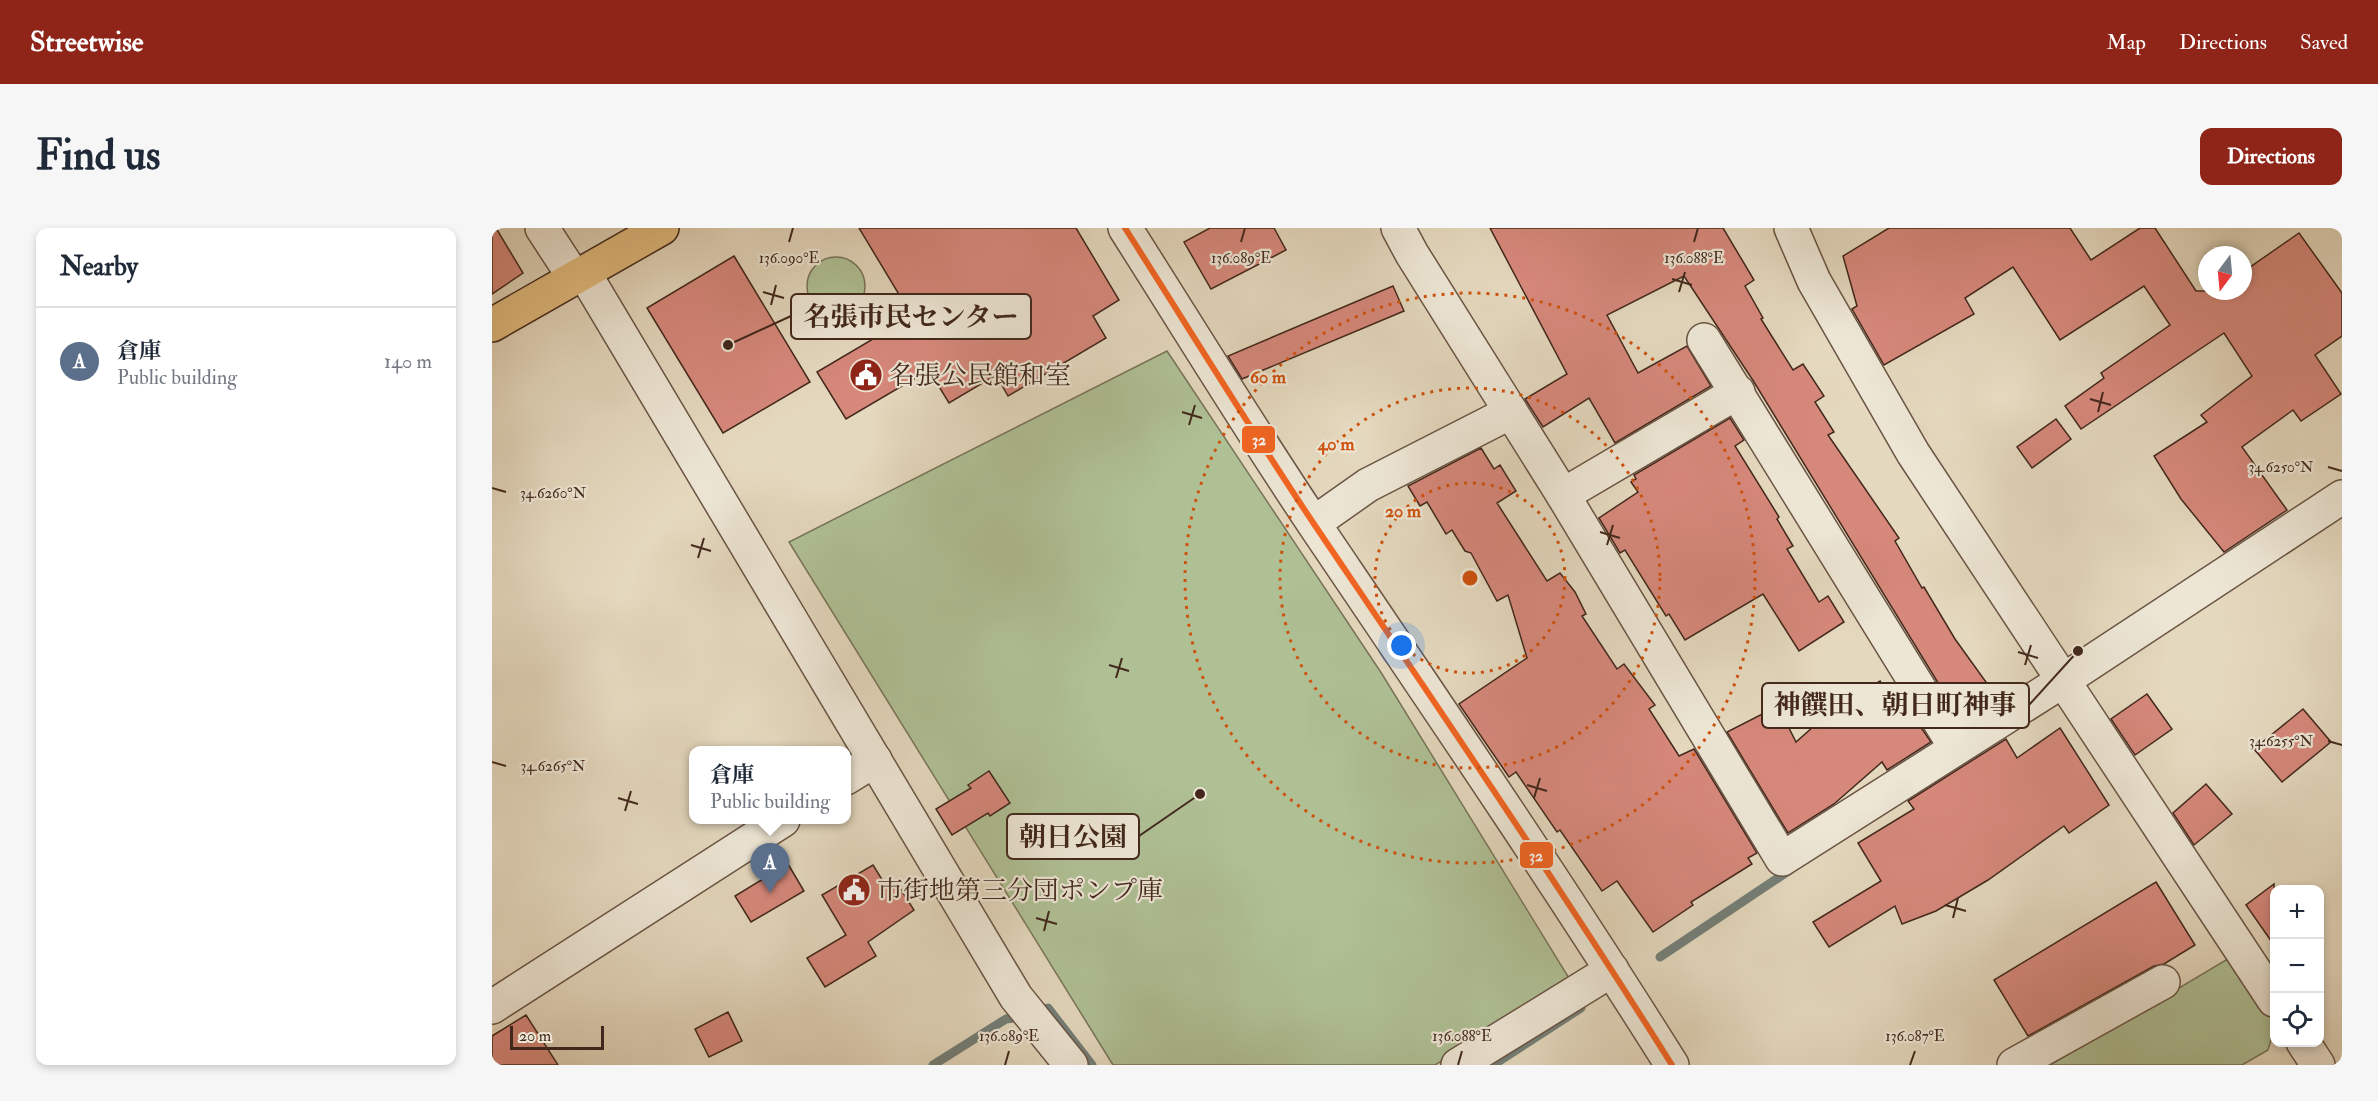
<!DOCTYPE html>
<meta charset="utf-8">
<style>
body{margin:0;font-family:"IM FELL Double Pica","Noto Serif JP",serif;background:#f6f6f7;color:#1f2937}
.controls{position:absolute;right:18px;bottom:18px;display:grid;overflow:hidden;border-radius:12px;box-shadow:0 3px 9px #0003}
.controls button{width:54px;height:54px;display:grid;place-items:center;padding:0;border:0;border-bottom:2px solid #e0e1e3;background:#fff;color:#1f2937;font:30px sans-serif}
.compass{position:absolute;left:1706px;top:18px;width:54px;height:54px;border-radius:50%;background:#fff;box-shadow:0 3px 9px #0003;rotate:196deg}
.scale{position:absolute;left:18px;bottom:15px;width:94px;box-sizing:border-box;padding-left:6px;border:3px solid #42281c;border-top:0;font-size:16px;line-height:21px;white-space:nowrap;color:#42281c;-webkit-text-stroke:4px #ede6d5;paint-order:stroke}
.you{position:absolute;left:910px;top:418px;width:21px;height:21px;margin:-15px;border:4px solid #fff;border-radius:50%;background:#1a73e8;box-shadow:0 0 0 9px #1a73e833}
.badge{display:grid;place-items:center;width:39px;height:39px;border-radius:50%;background:#8f2418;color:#fff;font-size:20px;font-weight:700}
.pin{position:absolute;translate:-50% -50px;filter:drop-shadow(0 2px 3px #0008)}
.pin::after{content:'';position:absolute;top:32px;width:21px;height:18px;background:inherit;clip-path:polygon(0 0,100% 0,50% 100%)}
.popup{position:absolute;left:197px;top:518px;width:162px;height:78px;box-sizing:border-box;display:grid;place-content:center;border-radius:12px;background:#fff;filter:drop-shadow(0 2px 4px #0005);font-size:20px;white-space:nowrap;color:#747a83}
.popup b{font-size:22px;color:#1f2937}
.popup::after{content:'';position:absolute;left:50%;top:100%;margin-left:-12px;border:12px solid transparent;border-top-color:#fff}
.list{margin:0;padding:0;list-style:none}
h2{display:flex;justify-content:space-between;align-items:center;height:78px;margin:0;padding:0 24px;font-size:26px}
h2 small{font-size:20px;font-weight:400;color:#747a83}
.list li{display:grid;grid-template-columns:39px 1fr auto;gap:18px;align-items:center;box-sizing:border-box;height:108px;padding:0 24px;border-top:2px solid #e0e1e3}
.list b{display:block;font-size:22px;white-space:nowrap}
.list p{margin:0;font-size:20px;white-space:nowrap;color:#747a83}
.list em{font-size:20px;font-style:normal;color:#747a83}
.icon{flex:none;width:33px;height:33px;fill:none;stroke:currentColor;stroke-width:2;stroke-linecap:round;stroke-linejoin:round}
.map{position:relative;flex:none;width:1850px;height:837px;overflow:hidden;border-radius:12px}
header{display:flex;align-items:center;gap:36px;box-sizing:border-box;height:84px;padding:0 30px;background:#8f2418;color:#fff}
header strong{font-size:28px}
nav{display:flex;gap:33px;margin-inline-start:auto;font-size:21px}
.intro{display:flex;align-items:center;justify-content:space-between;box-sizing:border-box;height:144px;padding:0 36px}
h1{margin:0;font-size:42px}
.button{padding:15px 27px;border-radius:12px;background:#8f2418;color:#fff;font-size:21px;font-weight:700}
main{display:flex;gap:36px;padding:0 36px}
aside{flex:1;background:#fff;border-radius:12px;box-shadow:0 3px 9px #0003}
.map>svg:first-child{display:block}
.green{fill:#afc095;stroke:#787458;stroke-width:1.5}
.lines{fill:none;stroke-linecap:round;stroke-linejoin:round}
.stream{stroke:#747f78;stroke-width:9}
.building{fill:#d6887b;stroke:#42281c;stroke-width:1.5}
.minor-casing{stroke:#6a5444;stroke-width:36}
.tertiary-casing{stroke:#6a5444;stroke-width:36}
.primary-casing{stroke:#42281c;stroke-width:36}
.minor{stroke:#ede6d5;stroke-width:33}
.tertiary{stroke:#ede6d5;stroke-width:33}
.primary{stroke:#e2bc7f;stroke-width:33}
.bus-1-casing{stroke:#ede6d5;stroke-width:10}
.bus-1{stroke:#f26522;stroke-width:6}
.ticks{fill:none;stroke:#42281c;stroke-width:2}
.ring{fill:none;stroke:#cf520e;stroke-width:3;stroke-dasharray:3 6}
.labels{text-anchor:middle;stroke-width:4.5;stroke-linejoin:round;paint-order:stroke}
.poi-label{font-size:26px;fill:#42281c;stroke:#ede6d5;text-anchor:start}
.ticks-label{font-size:15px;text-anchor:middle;fill:#42281c;stroke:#ede6d5;stroke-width:4.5;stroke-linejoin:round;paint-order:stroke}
.centre{fill:#cf520e;stroke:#ede6d5;stroke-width:3}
.ring-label{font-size:18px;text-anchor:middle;font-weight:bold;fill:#cf520e;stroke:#ede6d5;stroke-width:4.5;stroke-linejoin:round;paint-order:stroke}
.leader{fill:none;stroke:#42281c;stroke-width:2}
.callout-dot{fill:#42281c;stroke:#ede6d5;stroke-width:2}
.callout{fill:#ede6d5;stroke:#42281c;stroke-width:2}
.callout-label{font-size:27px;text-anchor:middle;font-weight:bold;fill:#42281c}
.line-badge{stroke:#ede6d5;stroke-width:2}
.badge-label{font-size:16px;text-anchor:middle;font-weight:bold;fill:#fff}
</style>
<header>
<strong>Streetwise</strong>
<nav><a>Map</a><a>Directions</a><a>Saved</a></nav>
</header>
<div class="intro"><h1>Find us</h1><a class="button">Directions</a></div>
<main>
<aside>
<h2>Nearby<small></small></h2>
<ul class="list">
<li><span class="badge" style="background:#5c6f8a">A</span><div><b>倉庫</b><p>Public building</p></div><em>140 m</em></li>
</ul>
</aside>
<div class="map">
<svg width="1850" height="837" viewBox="0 0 1850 837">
<rect width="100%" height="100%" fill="#e4d8be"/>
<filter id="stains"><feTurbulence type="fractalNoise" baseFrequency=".00333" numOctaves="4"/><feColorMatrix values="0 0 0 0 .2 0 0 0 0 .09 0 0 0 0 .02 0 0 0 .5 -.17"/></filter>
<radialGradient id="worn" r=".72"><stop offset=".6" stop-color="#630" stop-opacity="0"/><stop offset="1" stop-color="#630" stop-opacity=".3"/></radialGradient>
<!-- green -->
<g class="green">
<circle cx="344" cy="58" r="29"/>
<path d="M675 123 890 446 1080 755 943 837H621L297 314Z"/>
<path d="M1744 726 1782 793V802L1776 822 1750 837H1558Z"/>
</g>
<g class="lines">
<!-- stream -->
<g class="stream">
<path d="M1168 729 1298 642"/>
<path d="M544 784 556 780 600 837"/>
<path d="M441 837 514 791 531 789"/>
<path d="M1001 837 1089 780"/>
</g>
</g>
<!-- building -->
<g class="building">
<path d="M0 0H4L31 45 0 66Z"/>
<path d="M367 0H584L627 72 601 88 614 110 516 168 504 147 457 175 437 142 354 191 325 144 420 88Z"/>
<path d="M718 0H782L794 22 719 61 692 14Z"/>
<path d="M998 0H1231L1262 52 1253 58 1271 90 1269 91 1301 142 1311 136 1332 168 1323 174 1342 204 1336 207 1407 310 1403 313 1430 360 1432 359 1463 411 1494 454 1483 462 1495 479 1470 494 1262 154 1192 48 1115 87 1146 145 1195 118 1219 158 1123 215 1097 170 1051 199 1033 171 1075 146Z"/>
<path d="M1397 0H1578L1599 32 1648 0H1663L1704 63H1751V44L1807 5 1850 65V108L1823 127 1849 166 1809 193 1801 182 1750 219 1795 282 1732 324 1689 271 1662 228 1715 194 1709 187 1760 148 1732 105 1589 201 1573 178 1612 150 1609 145 1678 97 1652 58 1568 112 1521 39 1473 70 1482 86 1392 137 1360 81 1365 78 1351 28Z"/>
<path d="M242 28 318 154 231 205 155 80Z"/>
<path d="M901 58 912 83 750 151 736 128Z"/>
<path d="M1238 190 1252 212 1243 218 1287 289 1285 291 1301 318 1295 321 1327 374 1336 368 1352 394 1307 423 1271 366 1193 412 1177 386 1174 388 1133 322 1128 325 1107 290 1146 264 1139 254 1144 251 1142 247Z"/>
<path d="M1564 191 1579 211 1540 240 1525 219Z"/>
<path d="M989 220 1002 241 1008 237 1024 263 1005 275 1055 353 1068 345 1083 364 1094 386 1090 388 1125 441 1132 436 1163 477 1157 481 1187 528 1202 521 1265 625 1256 630 1260 636 1199 674 1201 677 1161 704 1125 653 1110 663 1068 602 1065 604 1024 544 1017 549 967 476 1035 430 1016 367 1005 373 979 325 973 323 960 302 954 306 935 274 928 278 916 258Z"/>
<path d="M1388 453 1417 500 1426 495 1439 514 1395 542 1390 534 1342 576 1296 605 1235 504 1286 478 1304 514 1340 482Z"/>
<path d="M1655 466 1680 501 1643 527 1619 491Z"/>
<path d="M1811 481 1839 514 1790 554 1762 521Z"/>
<path d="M1568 500 1617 577 1577 605 1572 598 1496 652 1444 683 1410 696 1403 678 1337 719 1321 694 1389 653 1366 615 1422 581 1416 573 1514 511 1525 530Z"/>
<path d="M497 543 518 575 498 588 496 585 460 607 444 581 479 560 476 557Z"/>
<path d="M1714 556 1740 586 1702 617 1681 585Z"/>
<path d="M296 636 312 663 259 694 243 668Z"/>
<path d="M381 637 397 663 406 657 422 682 376 714 384 728 333 759 315 730 354 707 330 667Z"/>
<path d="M1664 654 1703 717 1672 736 1662 738 1536 808 1502 752Z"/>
<path d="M1782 656V717L1754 677Z"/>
<path d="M236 784 250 813 217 829 203 801Z"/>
<path d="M34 787 66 837H0V808Z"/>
</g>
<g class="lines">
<defs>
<g id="minor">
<path d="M50 0 82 49"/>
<path d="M906 0 920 26 1071 267 1290 631 1572 452 1850 269"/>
<path d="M1299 0 1322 53 1421 225 1782 772"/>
<path d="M92 45 524 769 579 837"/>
<path d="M1212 112 1464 520"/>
<path d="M1071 267 1246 164"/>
<path d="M822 295 876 257 1019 184"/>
<path d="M354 550 383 532"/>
<path d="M0 779 291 592"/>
<path d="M1811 814 1826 837"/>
<path d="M966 837 1120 742"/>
<path d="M1522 837 1671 754"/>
</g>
<path id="tertiary" d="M633 0C696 99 757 199 822 296 943 475 1065 654 1180 837"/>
<path id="primary" d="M0 97 170 0"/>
</defs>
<!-- minor casing -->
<use href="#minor" class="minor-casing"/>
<!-- tertiary casing -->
<use href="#tertiary" class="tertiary-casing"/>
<!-- primary casing -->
<use href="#primary" class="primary-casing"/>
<!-- minor -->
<use href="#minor" class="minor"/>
<!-- tertiary -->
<use href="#tertiary" class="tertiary"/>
<!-- primary -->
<use href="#primary" class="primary"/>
<defs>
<path id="bus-1" d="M633 0C696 99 757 199 822 296 943 475 1065 654 1180 837"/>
</defs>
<!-- bus-1 casing -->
<use href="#bus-1" class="bus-1-casing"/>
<!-- bus-1 -->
<use href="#bus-1" class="bus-1"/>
</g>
<!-- ticks -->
<path class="ticks" d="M297 14 301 0M749 14 753 0M1202 14 1206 0M1180 51 1200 57M271 64 292 70M1187 64 1193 44M279 77 284 57M1598 171 1619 177M690 184 710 190M1606 184 1611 164M697 197 703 177M1836 239 1850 243M0 260 14 264M1108 304 1128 310M199 317 219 323M1115 317 1121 297M206 330 212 310M1526 424 1546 430M617 437 637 443M1533 437 1539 417M624 450 630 430M1836 513 1850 517M0 534 14 538M1035 557 1055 563M126 570 146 576M1042 570 1048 550M133 583 139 563M1453 677 1474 683M544 690 565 696M1461 690 1466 670M552 703 557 683M513 837 517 823M966 837 970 823M1418 837 1423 823"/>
<!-- distance rings -->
<g class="ring">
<circle cx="978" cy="350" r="95"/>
<circle cx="978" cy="350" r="190"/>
<circle cx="978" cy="350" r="285"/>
</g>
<!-- icons -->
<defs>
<symbol id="civic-disc" viewBox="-11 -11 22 22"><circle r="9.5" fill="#8f2418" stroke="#ede6d5"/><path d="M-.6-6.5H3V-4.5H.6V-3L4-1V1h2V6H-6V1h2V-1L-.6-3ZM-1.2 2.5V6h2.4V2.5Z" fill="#fff"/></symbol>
</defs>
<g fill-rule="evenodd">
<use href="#civic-disc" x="355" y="128" width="38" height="38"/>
<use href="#civic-disc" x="343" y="643" width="38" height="38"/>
</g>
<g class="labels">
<!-- poi labels -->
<g class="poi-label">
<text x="397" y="156">名張公民館和室</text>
<text x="385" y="671">市街地第三分団ポンプ庫</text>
</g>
</g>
<g class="ticks-label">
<text x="297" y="35">136.090°E</text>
<text x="749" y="35">136.089°E</text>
<text x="1202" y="35">136.088°E</text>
<text x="1789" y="244">34.6250°N</text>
<text x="61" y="270">34.6260°N</text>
<text x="1789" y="518">34.6255°N</text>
<text x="61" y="543">34.6265°N</text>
<text x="517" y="813">136.089°E</text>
<text x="970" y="813">136.088°E</text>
<text x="1423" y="813">136.087°E</text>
</g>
<circle cx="978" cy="350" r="9" class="centre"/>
<g class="ring-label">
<text x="776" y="155">60 m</text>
<text x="844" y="222">40 m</text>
<text x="911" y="289">20 m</text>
</g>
<!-- callouts -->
<path class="leader" d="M236 117L299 88M1586 423L1537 477M708 566L647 608"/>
<g class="callout-dot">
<circle cx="236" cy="117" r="6"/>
<circle cx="1586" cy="423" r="6"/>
<circle cx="708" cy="566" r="6"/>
</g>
<g class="callout">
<rect x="299" y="66" width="240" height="45" rx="6"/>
<rect x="1270" y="455" width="267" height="45" rx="6"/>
<rect x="515" y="586" width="132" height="45" rx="6"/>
</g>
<g class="callout-label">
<text x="419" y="98">名張市民センター</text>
<text x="1403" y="486">神饌田、朝日町神事</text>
<text x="581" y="618">朝日公園</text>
</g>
<g class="line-badge">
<rect x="749" y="197" width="35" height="29" rx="6" fill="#f26522"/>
<rect x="1027" y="613" width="35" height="28" rx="6" fill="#f26522"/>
</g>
<g class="badge-label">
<text x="767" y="217">32</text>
<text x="1044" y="633">32</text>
</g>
<rect width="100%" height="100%" filter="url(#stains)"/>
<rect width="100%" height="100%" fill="url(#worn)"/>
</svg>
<div class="controls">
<button>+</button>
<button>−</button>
<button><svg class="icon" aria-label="locate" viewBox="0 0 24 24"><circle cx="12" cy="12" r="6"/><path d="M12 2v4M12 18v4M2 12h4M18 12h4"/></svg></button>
</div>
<svg class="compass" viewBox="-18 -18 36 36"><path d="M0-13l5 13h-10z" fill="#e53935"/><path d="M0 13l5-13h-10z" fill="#747a83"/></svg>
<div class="scale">20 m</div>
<div class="you"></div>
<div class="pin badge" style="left:278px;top:665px;background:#5c6f8a">A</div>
<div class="popup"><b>倉庫</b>Public building</div>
</div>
</main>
